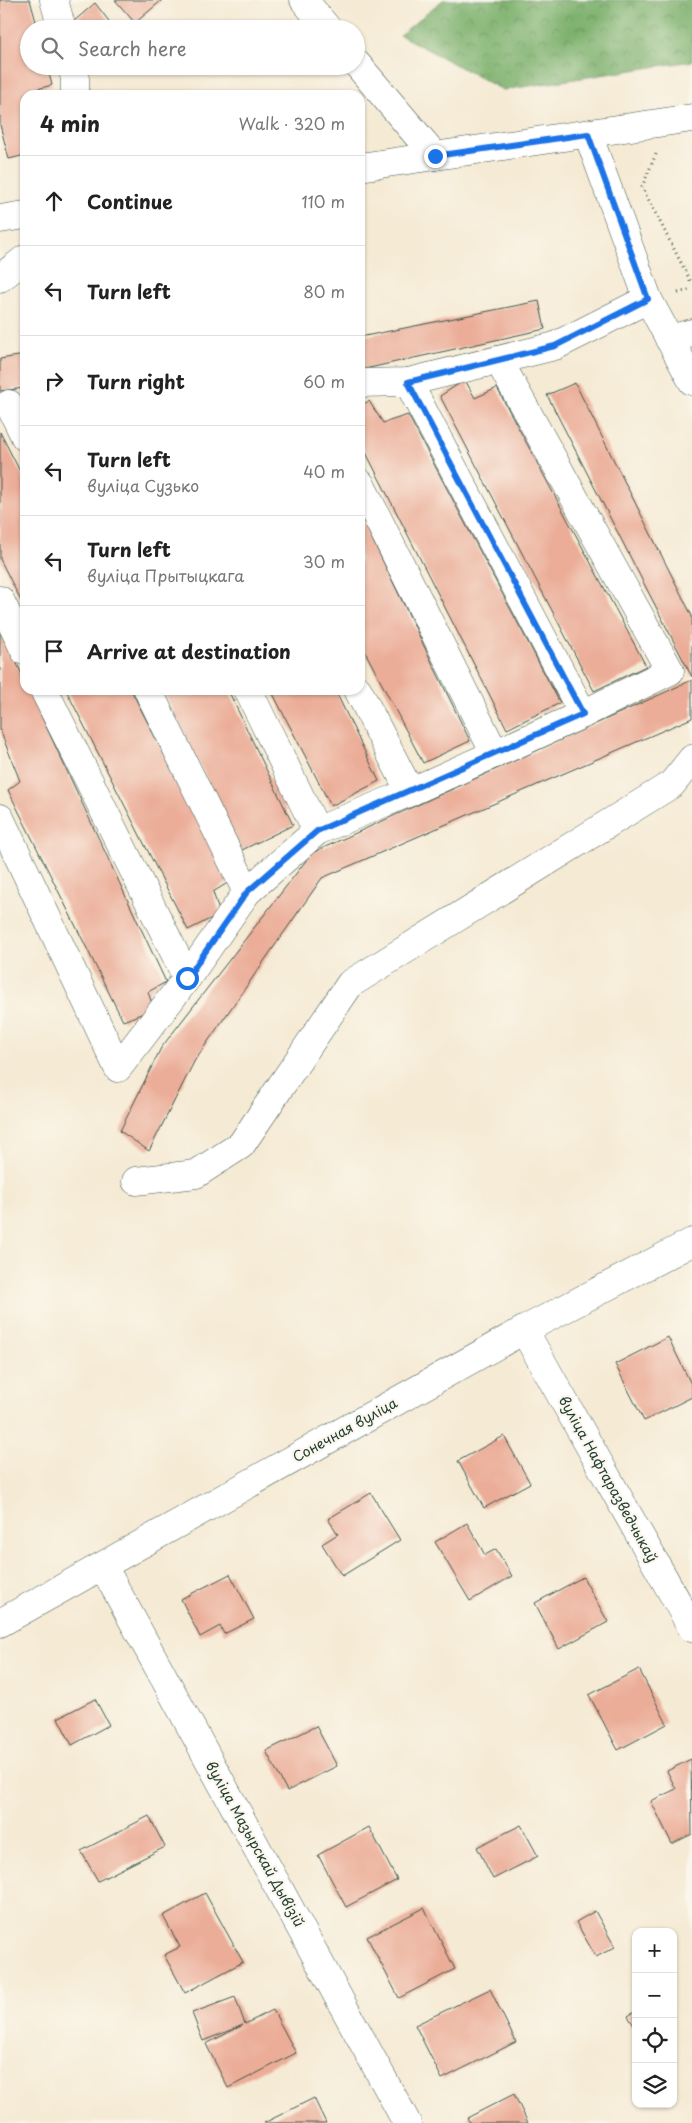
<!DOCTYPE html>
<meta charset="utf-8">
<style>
body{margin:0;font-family:"Playpen Sans",sans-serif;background:#f6f6f6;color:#222}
.controls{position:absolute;right:15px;bottom:15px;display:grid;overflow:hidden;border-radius:10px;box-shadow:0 1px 4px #0004}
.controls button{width:45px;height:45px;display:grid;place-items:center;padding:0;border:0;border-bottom:1px solid #e0e0e0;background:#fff;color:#222;font:25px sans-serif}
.stop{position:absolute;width:15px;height:15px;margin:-11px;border:4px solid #1a73e8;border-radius:50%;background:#fff}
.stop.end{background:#1a73e8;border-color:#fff;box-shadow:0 1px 5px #0008}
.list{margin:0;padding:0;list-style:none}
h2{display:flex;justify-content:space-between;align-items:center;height:65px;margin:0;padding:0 20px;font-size:21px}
h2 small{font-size:16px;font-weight:400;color:#767676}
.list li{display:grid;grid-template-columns:32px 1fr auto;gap:15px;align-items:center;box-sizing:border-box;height:90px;padding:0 20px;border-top:1px solid #e0e0e0}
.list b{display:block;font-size:19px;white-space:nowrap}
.list p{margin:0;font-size:16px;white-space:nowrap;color:#767676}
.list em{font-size:16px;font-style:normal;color:#767676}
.icon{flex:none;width:28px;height:28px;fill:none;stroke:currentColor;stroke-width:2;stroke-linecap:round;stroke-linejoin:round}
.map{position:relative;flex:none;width:692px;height:2123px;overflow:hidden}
.search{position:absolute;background:#fff;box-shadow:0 1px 4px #0004;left:20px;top:20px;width:345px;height:55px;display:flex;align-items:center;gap:12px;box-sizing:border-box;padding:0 18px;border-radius:28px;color:#767676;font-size:19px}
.panel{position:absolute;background:#fff;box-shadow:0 1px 4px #0004;left:20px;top:90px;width:345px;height:605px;border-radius:15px}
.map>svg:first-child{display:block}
.forest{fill:url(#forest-crowns);stroke:#4d7650}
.building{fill:#ebad98}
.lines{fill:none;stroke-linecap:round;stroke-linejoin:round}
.minor-casing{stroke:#3f574c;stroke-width:29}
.path{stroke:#3f574c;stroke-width:3;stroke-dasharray:1 4;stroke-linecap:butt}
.minor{stroke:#fff;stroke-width:28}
.route{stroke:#1a73e8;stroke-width:6}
.labels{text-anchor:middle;stroke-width:4.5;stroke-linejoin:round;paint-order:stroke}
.street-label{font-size:14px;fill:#1f3d34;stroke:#fbf7ec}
</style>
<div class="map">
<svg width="692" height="2123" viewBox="0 0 692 2123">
<defs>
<pattern id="forest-crowns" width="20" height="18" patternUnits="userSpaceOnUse" patternTransform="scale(1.25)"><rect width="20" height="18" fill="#7bb06c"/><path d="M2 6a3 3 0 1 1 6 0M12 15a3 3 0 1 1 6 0" fill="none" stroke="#64905a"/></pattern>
</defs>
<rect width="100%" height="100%" fill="#fbf7ec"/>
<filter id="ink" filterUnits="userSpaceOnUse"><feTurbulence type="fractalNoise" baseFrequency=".02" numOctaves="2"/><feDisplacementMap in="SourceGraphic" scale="10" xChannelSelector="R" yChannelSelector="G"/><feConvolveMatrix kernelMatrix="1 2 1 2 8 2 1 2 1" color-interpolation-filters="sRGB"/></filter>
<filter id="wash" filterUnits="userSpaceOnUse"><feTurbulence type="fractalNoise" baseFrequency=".0096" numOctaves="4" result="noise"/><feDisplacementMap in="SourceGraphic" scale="20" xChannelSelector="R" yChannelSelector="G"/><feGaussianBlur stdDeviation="1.12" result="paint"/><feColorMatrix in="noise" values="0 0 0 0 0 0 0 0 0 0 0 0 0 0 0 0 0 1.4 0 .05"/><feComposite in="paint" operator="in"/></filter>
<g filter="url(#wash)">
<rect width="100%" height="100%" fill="#f5ead4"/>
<!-- forest -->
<path class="forest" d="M443 0H692V61L503 90 400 35Z"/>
<g id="blocks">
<!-- building -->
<g class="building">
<path d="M0 0H30L38 29H29V66H47L52 85 30 91 31 95H25V155L9 159 0 125Z"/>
<path d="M115 0H162L135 23Z"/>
<path d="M95 3 115 29H78L73 22Z"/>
<path d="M539 301 545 329 360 370V337Z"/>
<path d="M25 355V388L0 391V359Z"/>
<path d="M465 380 475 398 497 388 646 666 594 691 440 396Z"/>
<path d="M575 383 692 616V677L547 395Z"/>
<path d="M369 401 383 423 408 415 560 703 507 729 360 441V406Z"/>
<path d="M0 432 25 481V609L0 559Z"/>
<path d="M360 514 470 741 423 763 360 642Z"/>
<path d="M0 627 25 681V690H29L166 982 148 992 154 1009 123 1021 8 790 20 781 0 730Z"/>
<path d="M692 680V718L322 878 195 1060 149 1151 120 1131 161 1048 312 853Z"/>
<path d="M66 690H131L229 882 213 892 220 914 188 930Z"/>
<path d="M163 690H228L293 825 242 850Z"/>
<path d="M271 690H335L379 781 331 806Z"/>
<path d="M668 1337 692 1386V1397L644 1421 615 1364Z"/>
<path d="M504 1436 530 1483 484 1508 458 1461Z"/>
<path d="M371 1493 400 1540 342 1576 322 1544 338 1534 328 1519Z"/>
<path d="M467 1523 485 1555 496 1549 512 1576 470 1601 435 1542Z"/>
<path d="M230 1574 254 1619 224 1634 220 1626 200 1637 181 1599Z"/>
<path d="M583 1577 608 1622 559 1649 535 1603Z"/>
<path d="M639 1669 667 1724 618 1750 589 1695Z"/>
<path d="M95 1699 109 1725 72 1745 58 1718Z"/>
<path d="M316 1726 337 1766 287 1791 266 1751Z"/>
<path d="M691 1759 692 1834 672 1844 651 1801 676 1789 667 1771Z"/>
<path d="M149 1816 165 1847 98 1881 81 1851Z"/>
<path d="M521 1825 538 1856 493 1879 477 1847Z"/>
<path d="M369 1827 397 1880 346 1907 318 1855Z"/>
<path d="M205 1893 243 1962 185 1993 164 1955 180 1947 163 1916Z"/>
<path d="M424 1908 455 1969 399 1998 367 1937Z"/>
<path d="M595 1911 615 1947 596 1957 576 1922Z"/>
<path d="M490 1989 516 2042 442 2079 415 2025Z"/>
<path d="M235 1997 245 2024 273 2010 296 2053 228 2088 206 2044 243 2025 203 2041 192 2013Z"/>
<path d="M636 2011V2029L628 2016Z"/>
<path d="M514 2094 528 2123H470L467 2118Z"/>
<path d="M314 2098 326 2123H264Z"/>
</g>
</g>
</g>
<g filter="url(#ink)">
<use href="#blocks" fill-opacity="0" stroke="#3f574c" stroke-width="1"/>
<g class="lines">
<defs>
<g id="minor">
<path d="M54 0 62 29"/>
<path d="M304 0 328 29"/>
<path d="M356 63 435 156"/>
<path d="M72 66 75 79V95"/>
<path d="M588 134 648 299 692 381"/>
<path d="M360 167 692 118"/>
<path d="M0 219 25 215"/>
<path d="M0 278 25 259"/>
<path d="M669 339 692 333"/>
<path d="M408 382 583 714"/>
<path d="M360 383 408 382 555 346 648 299"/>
<path d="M9 404 25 437"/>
<path d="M360 483 495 754"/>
<path d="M0 600 25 651"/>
<path d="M44 690 187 978"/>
<path d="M148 690 247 892"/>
<path d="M248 690 317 831"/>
<path d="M358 690 410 792"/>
<path d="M0 818 118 1068 187 978 247 892 317 831 410 792 583 714 670 671 499 361"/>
<path d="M136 1181 196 1174 241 1145 350 984 672 784 692 759"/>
<path d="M524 1330 692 1628"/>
<path d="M103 1566 407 2123"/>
<path d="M0 1623 524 1330 692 1242"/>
</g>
</defs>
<!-- minor casing -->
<use href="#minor" class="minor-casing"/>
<!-- path -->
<g class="path">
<path d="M656 154 642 187 692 284"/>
<path d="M678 293 692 289"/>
</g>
<!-- minor -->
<use href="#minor" class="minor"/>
</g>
</g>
<g class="lines" filter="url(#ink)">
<!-- route -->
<path class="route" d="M187 978 247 892 317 831 583 714 408 382 555 346 648 299 588 134 435 156"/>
</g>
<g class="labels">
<!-- street labels -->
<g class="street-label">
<text transform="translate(345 1430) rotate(-29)" y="5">Сонечная вуліца</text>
<text transform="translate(608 1479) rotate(61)" y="5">вуліца Нафтаразведчыкаў</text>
<text transform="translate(255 1844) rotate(61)" y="5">вуліца Мазырскай Дывізій</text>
</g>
</g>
</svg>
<div class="controls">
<button>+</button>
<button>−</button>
<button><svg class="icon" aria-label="locate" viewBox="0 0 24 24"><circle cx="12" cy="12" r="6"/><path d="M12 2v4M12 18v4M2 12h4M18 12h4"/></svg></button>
<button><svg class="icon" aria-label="layers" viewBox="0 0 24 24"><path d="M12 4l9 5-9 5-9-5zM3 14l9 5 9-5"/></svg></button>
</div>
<div class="stop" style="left:187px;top:978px"></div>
<div class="stop end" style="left:435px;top:156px"></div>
<div class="search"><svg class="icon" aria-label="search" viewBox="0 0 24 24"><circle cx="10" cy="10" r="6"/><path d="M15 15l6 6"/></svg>Search here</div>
<section class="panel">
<h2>4 min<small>Walk · 320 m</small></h2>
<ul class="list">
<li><svg class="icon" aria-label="ahead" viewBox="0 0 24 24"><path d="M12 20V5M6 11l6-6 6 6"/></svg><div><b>Continue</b></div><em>110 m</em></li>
<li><svg class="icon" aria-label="left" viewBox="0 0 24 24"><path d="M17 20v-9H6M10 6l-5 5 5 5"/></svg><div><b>Turn left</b></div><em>80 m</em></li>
<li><svg class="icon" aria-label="right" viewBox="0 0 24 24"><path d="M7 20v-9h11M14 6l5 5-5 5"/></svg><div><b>Turn right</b></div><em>60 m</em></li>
<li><svg class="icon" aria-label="left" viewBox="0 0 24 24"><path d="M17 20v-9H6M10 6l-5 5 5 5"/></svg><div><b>Turn left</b><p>вуліца Сузько</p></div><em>40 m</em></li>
<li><svg class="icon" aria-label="left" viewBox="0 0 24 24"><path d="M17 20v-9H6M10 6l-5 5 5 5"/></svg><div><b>Turn left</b><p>вуліца Прытыцкага</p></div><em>30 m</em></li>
<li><svg class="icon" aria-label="arrive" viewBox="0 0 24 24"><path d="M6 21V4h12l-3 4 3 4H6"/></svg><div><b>Arrive at destination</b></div></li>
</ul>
</section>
</div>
